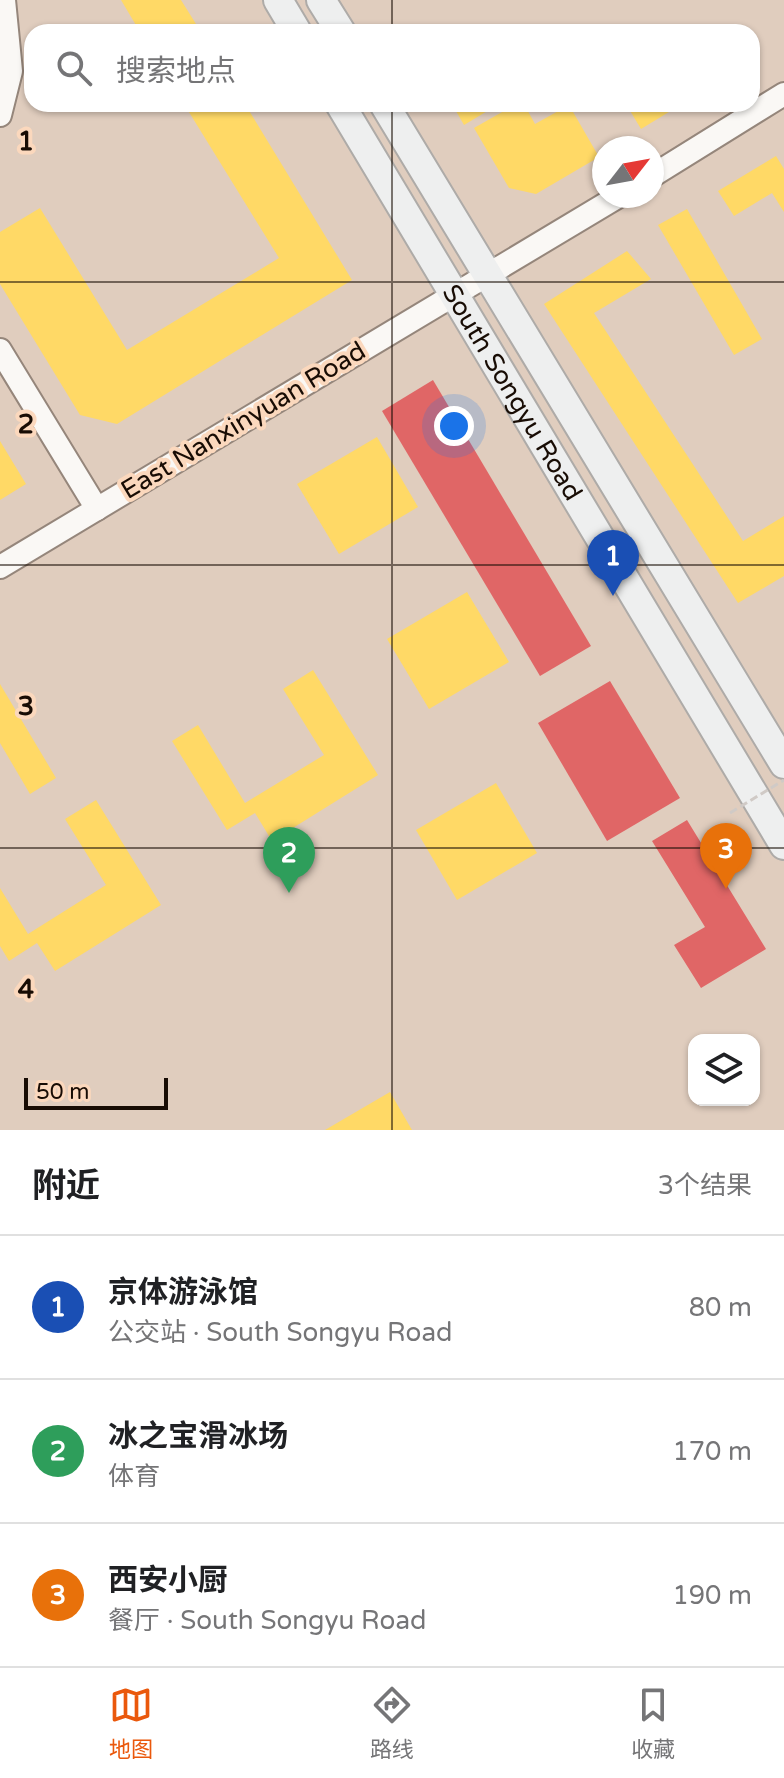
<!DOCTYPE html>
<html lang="zh">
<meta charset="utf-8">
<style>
body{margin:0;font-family:"Varela Round","Noto Sans SC",sans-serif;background:#f2f2f2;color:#202124}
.controls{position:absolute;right:24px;bottom:24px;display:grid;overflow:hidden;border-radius:16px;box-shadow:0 2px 6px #0004}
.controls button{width:72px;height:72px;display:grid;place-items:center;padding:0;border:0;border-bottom:2px solid #e0e0e0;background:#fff;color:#202124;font:40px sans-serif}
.compass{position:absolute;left:592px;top:136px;width:72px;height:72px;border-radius:50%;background:#fff;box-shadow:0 2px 6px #0004;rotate:59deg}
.scale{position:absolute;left:24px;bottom:20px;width:144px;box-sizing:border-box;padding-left:8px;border:4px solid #180c04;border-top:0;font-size:22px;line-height:28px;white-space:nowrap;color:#180c04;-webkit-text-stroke:6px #fbd8bd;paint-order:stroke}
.you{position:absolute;left:454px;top:426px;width:28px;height:28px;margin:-20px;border:6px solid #fff;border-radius:50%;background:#1a73e8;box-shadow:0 0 0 12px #1a73e833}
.badge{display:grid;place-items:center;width:52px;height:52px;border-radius:50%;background:#ea580c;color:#fff;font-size:26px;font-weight:700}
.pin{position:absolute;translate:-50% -66px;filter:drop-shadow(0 2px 4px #0008)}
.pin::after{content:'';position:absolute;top:42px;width:28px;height:24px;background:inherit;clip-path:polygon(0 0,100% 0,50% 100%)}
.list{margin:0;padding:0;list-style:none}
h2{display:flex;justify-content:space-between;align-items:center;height:104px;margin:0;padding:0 32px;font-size:34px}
h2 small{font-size:26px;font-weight:400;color:#757577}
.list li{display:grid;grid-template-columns:52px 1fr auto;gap:24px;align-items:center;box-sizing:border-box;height:144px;padding:0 32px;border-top:2px solid #e0e0e0}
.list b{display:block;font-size:30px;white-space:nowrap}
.list p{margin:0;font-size:26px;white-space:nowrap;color:#757577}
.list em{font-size:26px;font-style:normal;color:#757577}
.icon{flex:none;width:44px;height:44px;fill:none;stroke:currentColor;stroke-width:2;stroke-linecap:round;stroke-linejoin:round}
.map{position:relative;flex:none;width:784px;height:1130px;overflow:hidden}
.search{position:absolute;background:#fff;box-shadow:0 2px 6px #0004;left:24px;right:24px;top:24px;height:88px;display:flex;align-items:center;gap:20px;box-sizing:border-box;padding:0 28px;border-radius:24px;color:#757577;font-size:30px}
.sheet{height:536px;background:#fff}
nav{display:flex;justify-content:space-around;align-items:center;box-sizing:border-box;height:112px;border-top:2px solid #e0e0e0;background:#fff;font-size:22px;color:#757577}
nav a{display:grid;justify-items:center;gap:4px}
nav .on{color:#ea580c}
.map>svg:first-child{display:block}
.homes{fill:#ffd966}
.shops{fill:#e06666}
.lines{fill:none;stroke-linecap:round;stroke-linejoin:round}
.minor-casing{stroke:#95867b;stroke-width:26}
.major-casing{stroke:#aeaba8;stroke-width:32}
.minor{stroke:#faf8f5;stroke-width:22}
.major{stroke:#eeefef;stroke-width:28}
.path-bridge{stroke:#d0cac6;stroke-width:3;stroke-dasharray:8 4;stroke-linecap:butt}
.grid{fill:none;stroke:#180c04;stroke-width:2;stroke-opacity:0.55}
.labels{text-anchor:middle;stroke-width:8;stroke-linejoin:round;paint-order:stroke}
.street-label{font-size:26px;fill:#180c04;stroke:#fbd8bd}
.grid-label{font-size:26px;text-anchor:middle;font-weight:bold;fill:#180c04;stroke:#fbd8bd;stroke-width:8;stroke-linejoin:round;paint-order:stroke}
</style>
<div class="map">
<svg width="784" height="1130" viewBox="0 0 784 1130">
<rect width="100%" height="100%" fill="#e0cdbe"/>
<!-- homes -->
<g class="homes">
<path d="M121 0H181L201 32H140Z"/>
<path d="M184 104H245L352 280 117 424 80 415 0 284V232L40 208 127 350 279 258Z"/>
<path d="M452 104H499L464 125Z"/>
<path d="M516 104H524L535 124 569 105 599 157 536 194 509 188 474 128Z"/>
<path d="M626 104H682L641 129Z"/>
<path d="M776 156 784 169V212L772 193 734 216 718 191Z"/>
<path d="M687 209 762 339 734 355 658 225Z"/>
<path d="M627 251 651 279 594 313 743 541 784 516V576L738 603 544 304Z"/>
<path d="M377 437 418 507 339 554 297 484Z"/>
<path d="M0 441 26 484 0 500Z"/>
<path d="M467 592 509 662 429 709 387 639Z"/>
<path d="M313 670 378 775 272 841 255 813 227 830 172 741 198 725 245 803 324 755 283 689Z"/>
<path d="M0 684 56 778 30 794 0 743Z"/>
<path d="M496 783 537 853 457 900 416 830Z"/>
<path d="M96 800 161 905 55 971 37 943 9 961 0 946V888L28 934 106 885 65 819Z"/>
<path d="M390 1092 412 1130H325Z"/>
</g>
<!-- shops -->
<g class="shops">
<path d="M433 380 591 646 540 676 382 411Z"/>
<path d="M610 681 680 798 607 841 538 723Z"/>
<path d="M687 820 766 949 701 988 674 945 705 927 652 841Z"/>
</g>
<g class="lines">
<defs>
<g id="minor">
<path d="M0 115 11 71 4 0"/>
<path d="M652 176 784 94"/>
<path d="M0 350 97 509"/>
<path d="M0 567 619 196"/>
</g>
<g id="major">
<path d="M278 0 297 32"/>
<path d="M321 0 341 32"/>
<path id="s1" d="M340 104 784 845"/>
<path d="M384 104 784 764"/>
</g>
</defs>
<!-- minor casing -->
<use href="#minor" class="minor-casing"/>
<!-- major casing -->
<use href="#major" class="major-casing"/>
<!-- minor -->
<use href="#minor" class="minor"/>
<!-- major -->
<use href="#major" class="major"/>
<!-- path-bridge -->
<path class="path-bridge" d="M730 813 784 780"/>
</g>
<!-- grid -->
<path class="grid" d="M392 0V32M392 104V1130M0 282H784M0 565H784M0 848H784"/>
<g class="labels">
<!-- street labels -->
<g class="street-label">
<text dy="9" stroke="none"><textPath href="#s1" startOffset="336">South Songyu Road</textPath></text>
<text transform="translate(243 420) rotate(-31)" y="9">East Nanxinyuan Road</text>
</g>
</g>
<g class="grid-label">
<text x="26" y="150">1</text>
<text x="26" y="433">2</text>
<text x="26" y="715">3</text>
<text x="26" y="998">4</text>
</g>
</svg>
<div class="controls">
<button><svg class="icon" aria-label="layers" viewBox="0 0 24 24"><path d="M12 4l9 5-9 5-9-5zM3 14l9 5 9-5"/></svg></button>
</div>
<svg class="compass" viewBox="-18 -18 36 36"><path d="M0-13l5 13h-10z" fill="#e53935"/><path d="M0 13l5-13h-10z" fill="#757577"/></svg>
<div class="scale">50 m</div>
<div class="you"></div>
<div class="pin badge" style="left:613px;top:596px;background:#1a4fb4">1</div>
<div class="pin badge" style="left:289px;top:893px;background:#2e9e5b">2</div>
<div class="pin badge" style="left:726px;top:889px;background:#e8710a">3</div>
<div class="search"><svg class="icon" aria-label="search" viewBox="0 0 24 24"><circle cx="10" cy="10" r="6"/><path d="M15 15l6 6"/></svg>搜索地点</div>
</div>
<section class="sheet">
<h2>附近<small>3个结果</small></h2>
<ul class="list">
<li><span class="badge" style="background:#1a4fb4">1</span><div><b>京体游泳馆</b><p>公交站 · South Songyu Road</p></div><em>80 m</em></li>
<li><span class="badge" style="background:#2e9e5b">2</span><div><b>冰之宝滑冰场</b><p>体育</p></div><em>170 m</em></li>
<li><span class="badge" style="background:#e8710a">3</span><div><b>西安小厨</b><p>餐厅 · South Songyu Road</p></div><em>190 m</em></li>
</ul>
</section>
<nav>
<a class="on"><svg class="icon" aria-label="map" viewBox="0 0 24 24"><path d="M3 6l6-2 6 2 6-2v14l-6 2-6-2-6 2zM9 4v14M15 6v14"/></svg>地图</a>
<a><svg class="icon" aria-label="directions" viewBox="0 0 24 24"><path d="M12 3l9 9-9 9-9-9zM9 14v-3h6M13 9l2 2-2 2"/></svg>路线</a>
<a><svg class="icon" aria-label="saved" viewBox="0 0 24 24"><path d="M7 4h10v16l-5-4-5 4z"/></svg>收藏</a>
</nav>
